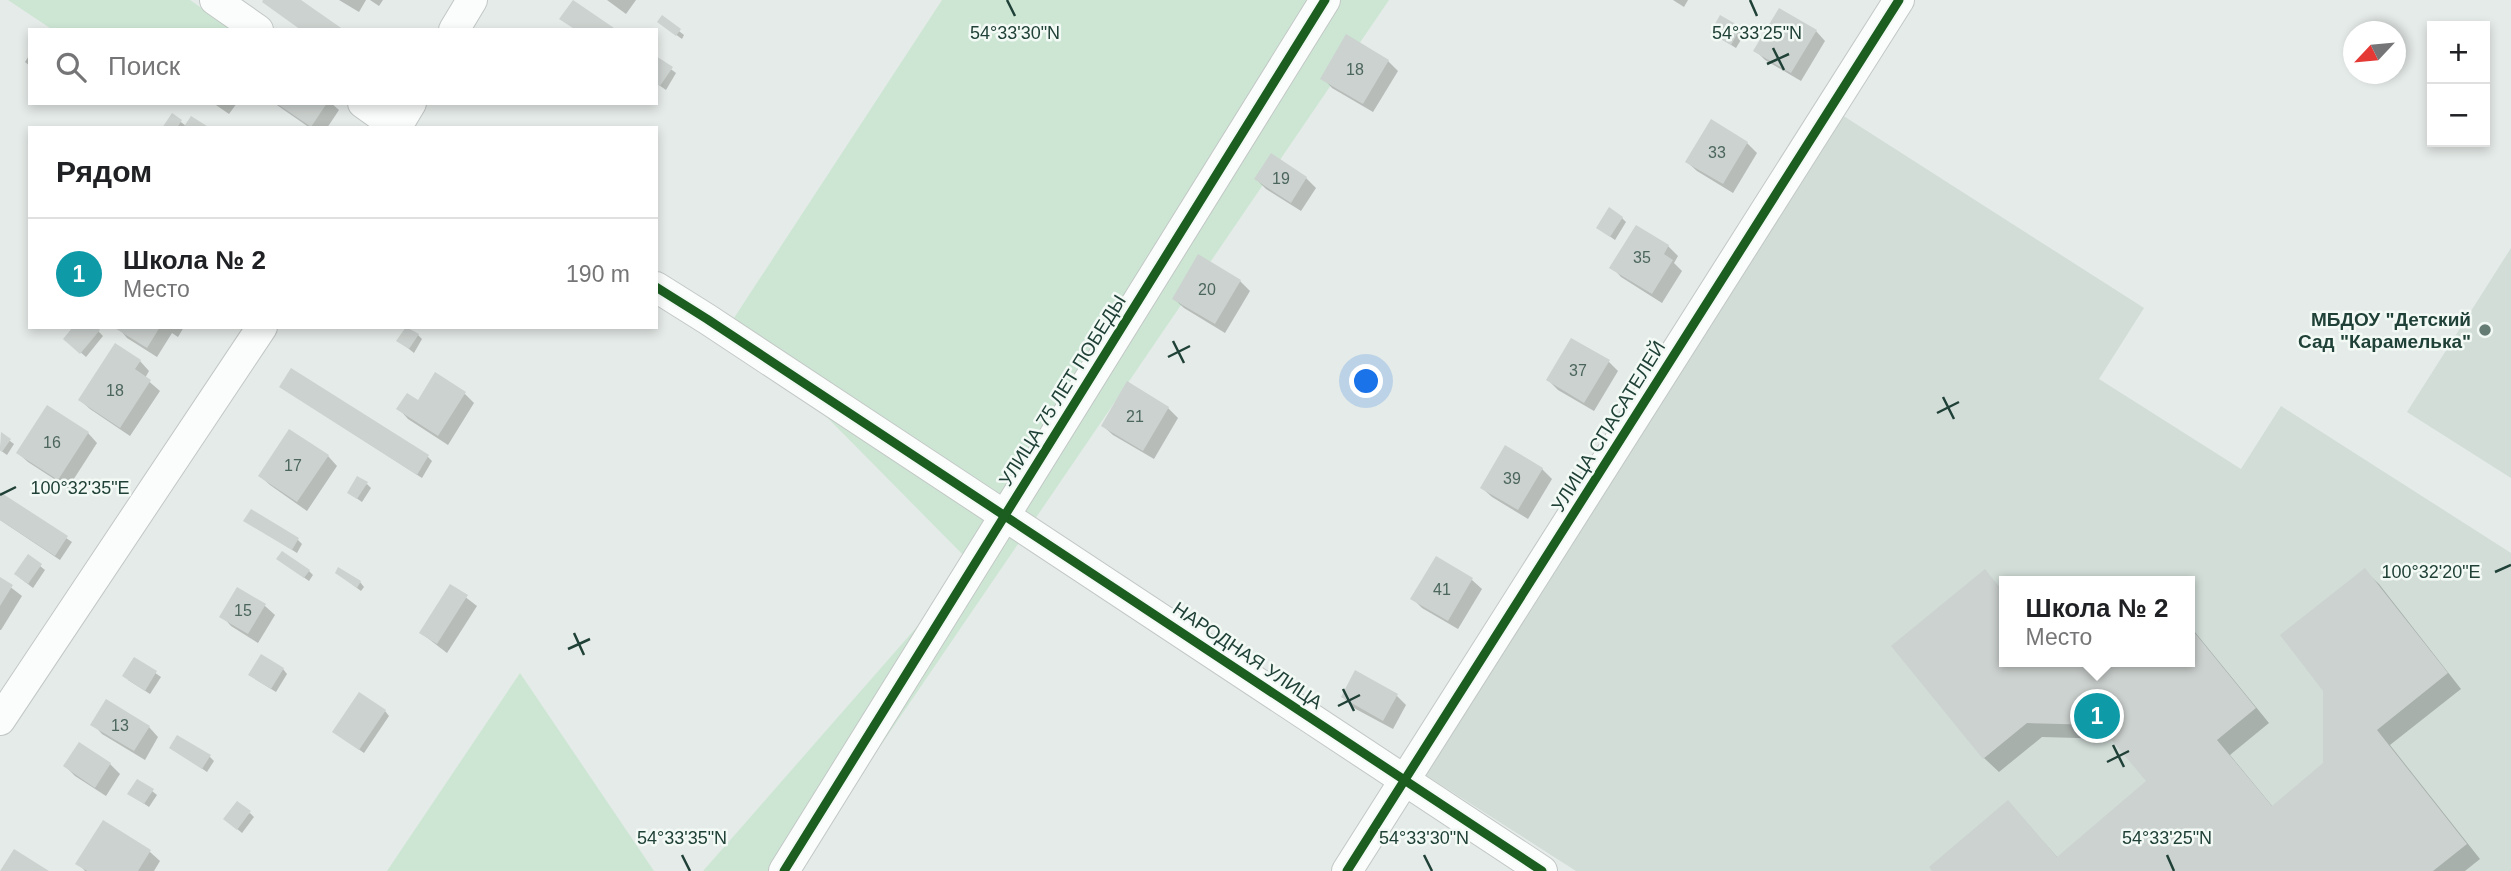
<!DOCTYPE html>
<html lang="ru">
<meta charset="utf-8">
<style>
body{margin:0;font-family:Helvetica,sans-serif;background:#f2f2f2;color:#202124}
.controls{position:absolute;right:21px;top:21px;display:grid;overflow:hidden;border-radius:0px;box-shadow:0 4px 10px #0003}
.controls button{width:63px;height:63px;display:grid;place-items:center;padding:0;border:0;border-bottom:2px solid #e0e0e0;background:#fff;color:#202124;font:35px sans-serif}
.compass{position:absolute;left:2343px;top:21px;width:63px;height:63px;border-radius:50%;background:#fff;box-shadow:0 4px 10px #0003;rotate:244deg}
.you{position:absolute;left:1367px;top:382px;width:24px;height:24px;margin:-18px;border:5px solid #fff;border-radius:50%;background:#1a73e8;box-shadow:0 0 0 10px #1a73e833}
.badge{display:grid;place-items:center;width:46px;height:46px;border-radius:50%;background:#db2777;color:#fff;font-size:23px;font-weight:700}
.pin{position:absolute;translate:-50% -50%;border:4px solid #fff;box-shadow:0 2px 7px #0006}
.popup{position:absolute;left:1999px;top:576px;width:196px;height:91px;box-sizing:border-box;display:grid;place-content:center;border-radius:0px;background:#fff;filter:drop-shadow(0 2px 5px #0005);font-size:23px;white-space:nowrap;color:#757577}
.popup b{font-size:26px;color:#202124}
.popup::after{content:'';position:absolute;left:50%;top:100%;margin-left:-14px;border:14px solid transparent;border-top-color:#fff}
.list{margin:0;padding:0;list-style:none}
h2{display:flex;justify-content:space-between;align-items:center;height:91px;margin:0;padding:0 28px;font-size:30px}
h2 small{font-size:23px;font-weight:400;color:#757577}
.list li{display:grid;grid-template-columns:46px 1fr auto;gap:21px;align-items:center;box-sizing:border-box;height:112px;padding:0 28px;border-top:2px solid #e0e0e0}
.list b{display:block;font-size:26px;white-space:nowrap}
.list p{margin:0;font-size:23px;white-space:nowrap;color:#757577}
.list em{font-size:23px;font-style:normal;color:#757577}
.icon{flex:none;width:38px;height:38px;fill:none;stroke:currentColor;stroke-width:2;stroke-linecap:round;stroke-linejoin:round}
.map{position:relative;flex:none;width:2511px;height:871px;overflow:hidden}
.search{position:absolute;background:#fff;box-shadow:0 4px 10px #0003;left:28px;top:28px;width:630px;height:77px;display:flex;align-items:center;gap:18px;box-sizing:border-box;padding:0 24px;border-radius:0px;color:#757577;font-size:26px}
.panel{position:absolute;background:#fff;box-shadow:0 4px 10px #0003;left:28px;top:126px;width:630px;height:203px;border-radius:0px}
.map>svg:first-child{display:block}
.built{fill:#d2ddd8;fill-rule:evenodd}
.green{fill:#cde6d4}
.shadow{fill:#0003}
.building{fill:#ccd2cf}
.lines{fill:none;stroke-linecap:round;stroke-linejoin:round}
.street-casing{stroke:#c2c8c5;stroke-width:32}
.street{stroke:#fbfcfc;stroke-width:30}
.cycleway-casing{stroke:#f3faf6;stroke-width:13}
.cycleway{stroke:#1b5e20;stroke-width:9}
.ticks{fill:none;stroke:#204137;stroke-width:2.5}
.poi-dot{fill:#657c75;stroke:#f3faf6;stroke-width:2.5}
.labels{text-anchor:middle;stroke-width:5;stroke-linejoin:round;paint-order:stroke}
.number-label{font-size:16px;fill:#4c665e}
.poi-label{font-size:19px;font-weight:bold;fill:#204137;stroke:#f3faf6;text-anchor:end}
.street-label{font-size:19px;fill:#204137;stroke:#f3faf6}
.ticks-label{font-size:18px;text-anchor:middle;fill:#204137;stroke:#f3faf6;stroke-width:5;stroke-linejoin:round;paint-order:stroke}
</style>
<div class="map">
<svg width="2511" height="871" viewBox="0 0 2511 871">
<rect width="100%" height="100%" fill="#e5ebe8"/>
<!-- built -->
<g class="built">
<path d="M1842 115 2144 308 2099 379 2241 469 2281 406 2511 553V871H1576L1424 774ZM2004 581H2190V662H2004Z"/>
<path d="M2511 248V478L2407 412Z"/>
</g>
<!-- green -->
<g class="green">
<path d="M8 0H190L233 30H53Z"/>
<path d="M942 0H1389L795 871H703L972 564 732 321Z"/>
<path d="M520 673 654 871H387Z"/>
</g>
<!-- shadow -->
<g class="shadow">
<path d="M339 0H366L359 12Z"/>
<path d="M370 0H383L379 6Z"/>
<path d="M607 0H636L626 14Z"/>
<path d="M1673 0H1688L1684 7Z"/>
<path d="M662 18 684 35 682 39 664 26Z"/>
<path d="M1721 18 1745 33 1736 48 1712 33Z"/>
<path d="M1816 31 1825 41 1801 81 1765 60 1755 50Z"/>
<path d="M30 54V66L25 62Z"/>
<path d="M656 58 676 73 666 90 656 83Z"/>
<path d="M1388 61 1398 71 1373 112 1332 88 1323 78Z"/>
<path d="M213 103H237L229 114Z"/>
<path d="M274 103H331L339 110 327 128H310Z"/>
<path d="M173 116 186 126 206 128H165Z"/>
<path d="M1747 143 1757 153 1733 193 1697 171 1687 162Z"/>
<path d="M1306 178 1316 188 1301 211 1266 189 1256 179Z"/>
<path d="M1622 218 1626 222 1615 240 1598 228Z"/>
<path d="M1636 227 1668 246 1678 256 1674 263 1682 271 1662 303 1621 277 1612 267Z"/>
<path d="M1240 281 1250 291 1225 333 1184 308 1174 299Z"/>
<path d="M94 327 103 336 86 357 70 343Z"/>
<path d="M118 327H184L178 337 172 333 157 357 127 338Z"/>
<path d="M418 335 422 339 414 353 399 341Z"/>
<path d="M140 361 149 371 145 378 160 391 130 436 90 409 80 400Z"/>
<path d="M1608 361 1618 371 1594 411 1558 390 1548 380Z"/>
<path d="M281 387 428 457 432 461 422 478Z"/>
<path d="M465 394 474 403 448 445 408 419 399 409Z"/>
<path d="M1168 408 1178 418 1154 459 1113 435 1103 426Z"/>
<path d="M88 433 97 443 68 488 28 462 18 453Z"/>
<path d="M2 435 14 444 7 455 0 450Z"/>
<path d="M328 456 337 466 307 511 270 485 260 476Z"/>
<path d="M1542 469 1552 479 1528 519 1492 497 1482 488Z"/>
<path d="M367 484 371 488 362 502 349 493Z"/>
<path d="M0 494 72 542 60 560 0 520Z"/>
<path d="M246 521 298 540 302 544 297 553Z"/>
<path d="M1436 558 1472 580 1482 589 1458 629 1422 608 1412 598Z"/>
<path d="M283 563 309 571 313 575 309 581Z"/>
<path d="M40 566 45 570 33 588 20 578Z"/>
<path d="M2364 570 2379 584 2461 689 2390 745 2480 859 2465 871H1935L2008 802 2058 858 2149 782 2112 739 2042 737 1999 772 1984 758 1893 647 1985 572 2004 592V662H2061L2065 666 2070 662H2190V626L2269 723 2230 755 2273 807 2325 764Z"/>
<path d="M337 573 360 582 364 587 361 591Z"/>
<path d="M0 579 22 596 1 630H0Z"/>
<path d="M451 586 477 606 447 653 421 633Z"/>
<path d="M238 589 265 606 275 615 258 643 231 626 222 616Z"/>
<path d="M135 659 161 677 150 694 128 680Z"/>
<path d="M283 669 287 674 276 692 255 679Z"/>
<path d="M1397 696 1406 705 1393 729 1352 707 1343 697Z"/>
<path d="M385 711 389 716 364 753 334 732Z"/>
<path d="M93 724 149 727 158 737 145 760 102 734Z"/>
<path d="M172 748 209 756 214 761 207 772Z"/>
<path d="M110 764 120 774 106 796 75 776 65 766Z"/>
<path d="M152 791 157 795 149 807 130 794Z"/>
<path d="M250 813 254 817 242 833 230 823Z"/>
<path d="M104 822 150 852 160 861 154 871H85L78 863Z"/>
</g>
<!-- building -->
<g class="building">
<path d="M263 0H301L344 30H301L262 2Z"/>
<path d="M573 0 617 30H576L559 19Z"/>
<path d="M1779 8 1817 30 1791 73 1753 51Z"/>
<path d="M662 15 681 29 676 36 657 22Z"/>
<path d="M1720 15 1741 27 1731 45 1710 33Z"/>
<path d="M1346 34 1389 60 1363 104 1320 79Z"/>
<path d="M656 56 673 67 660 86 656 84Z"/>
<path d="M276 103H327L311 127Z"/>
<path d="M172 113 182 120 177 128H162Z"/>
<path d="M191 116 210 128H183Z"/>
<path d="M1711 119 1748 142 1723 184 1685 162Z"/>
<path d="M1271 153 1307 177 1291 203 1254 179Z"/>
<path d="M1609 207 1623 217 1610 237 1596 228Z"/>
<path d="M1636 225 1669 245 1664 254 1673 260 1652 294 1609 268Z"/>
<path d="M1198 254 1241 280 1215 324 1172 299Z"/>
<path d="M73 327H96L100 330 80 354 63 339Z"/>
<path d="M113 327H160L147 348Z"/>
<path d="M406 327 419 334 409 349 396 341Z"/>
<path d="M1571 338 1610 360 1584 403 1546 380Z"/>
<path d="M115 343 141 360 135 369 151 380 120 428 78 400Z"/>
<path d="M291 368 429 455 417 475 279 387Z"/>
<path d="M435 372 466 392 438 436 396 409 407 393 418 400Z"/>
<path d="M1127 381 1169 407 1143 451 1101 426Z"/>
<path d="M47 405 89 432 58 480 16 453Z"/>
<path d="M289 429 329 455 297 502 258 476Z"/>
<path d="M1 432 11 439 2 452 0 450Z"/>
<path d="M1505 445 1543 468 1518 510 1480 488Z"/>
<path d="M357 476 368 482 357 499 347 493Z"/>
<path d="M0 492 68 536 55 556 0 520Z"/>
<path d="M251 509 299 538 292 550 243 521Z"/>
<path d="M282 551 310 570 304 578 276 559Z"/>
<path d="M28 554 42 564 28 584 14 574Z"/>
<path d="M1436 556 1473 578 1448 621 1410 599Z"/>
<path d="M338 567 361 581 357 588 335 573Z"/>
<path d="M2365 568 2448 673 2377 730 2467 844 2433 871H1932L1929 867 2008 800 2057 857 2146 781 2099 725 2027 723 1983 759 1891 646 1985 569 2004 593V662H2060L2063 665 2068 662H2190V627L2256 708 2217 740 2272 806 2323 763V691L2280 635Z"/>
<path d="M0 577 13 585 0 606Z"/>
<path d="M450 584 468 595 437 644 419 633Z"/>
<path d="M237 587 266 604 248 634 219 617Z"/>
<path d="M261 654 284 668 271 689 248 675Z"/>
<path d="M134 657 157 671 145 691 122 676Z"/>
<path d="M1355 670 1398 694 1383 721 1341 697Z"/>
<path d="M359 692 386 710 359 750 332 732Z"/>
<path d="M106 699 150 726 134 751 90 725Z"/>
<path d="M177 735 211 755 202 769 169 748Z"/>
<path d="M79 742 111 763 95 788 63 766Z"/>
<path d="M137 779 154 789 144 804 127 794Z"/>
<path d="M237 801 251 811 237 830 223 819Z"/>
<path d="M103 820 151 850 138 871H87L75 864Z"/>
<path d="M14 849 49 871H0Z"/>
</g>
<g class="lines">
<defs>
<g id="street">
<path d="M215 0 258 30"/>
<path d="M454 30 472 0"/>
<path d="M363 103 398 128"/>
<path d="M396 128 411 103"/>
<path d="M656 287 707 319 1542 871"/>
<path d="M0 720 262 327"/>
<path d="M784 871 1325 0"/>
<path d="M1347 871 1899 0"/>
</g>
</defs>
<!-- street casing -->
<use href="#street" class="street-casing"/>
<!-- street -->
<use href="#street" class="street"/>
<defs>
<g id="cycleway">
<path d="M656 287 707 319 1542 871"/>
<path d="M784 871 1325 0"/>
<path d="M1347 871 1899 0"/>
</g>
</defs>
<!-- cycleway casing -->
<use href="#cycleway" class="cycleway-casing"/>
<!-- cycleway -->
<use href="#cycleway" class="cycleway"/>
</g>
<!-- ticks -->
<path class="ticks" d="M1007 0 1015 16M1750 0 1757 16M1773 48 1784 70M1767 64 1789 54M1173 341 1184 363M1168 357 1190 346M1943 397 1954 419M1937 413 1959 402M0 495 16 487M2495 572 2511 565M574 633 584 655M568 649 590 639M1343 689 1354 711M1338 706 1360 695M2113 745 2124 767M2107 762 2129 751M682 855 690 871M1424 855 1432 871M2167 855 2174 871"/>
<!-- markers -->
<circle class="poi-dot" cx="2485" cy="330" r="7"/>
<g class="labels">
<!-- number labels -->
<g class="number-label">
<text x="1355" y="75">18</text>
<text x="1717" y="158">33</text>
<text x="1281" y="184">19</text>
<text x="1642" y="263">35</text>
<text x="1207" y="295">20</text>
<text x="1578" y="376">37</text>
<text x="115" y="396">18</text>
<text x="1135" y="422">21</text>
<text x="52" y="448">16</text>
<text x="293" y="471">17</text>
<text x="1512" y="484">39</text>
<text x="1442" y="595">41</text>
<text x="243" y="616">15</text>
<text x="120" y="731">13</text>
</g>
<!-- poi labels -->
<g class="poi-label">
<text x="2471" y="326">МБДОУ "Детский<tspan x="2471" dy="22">Сад "Карамелька"</tspan></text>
</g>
<!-- street labels -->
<g class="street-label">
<text transform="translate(1062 390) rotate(-58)" y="7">УЛИЦА 75 ЛЕТ ПОБЕДЫ</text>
<text transform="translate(1608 426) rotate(-58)" y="7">УЛИЦА СПАСАТЕЛЕЙ</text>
<text transform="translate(1248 655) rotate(34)" y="7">НАРОДНАЯ УЛИЦА</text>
</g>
</g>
<g class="ticks-label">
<text x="1015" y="39">54°33'30"N</text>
<text x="1757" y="39">54°33'25"N</text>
<text x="80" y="494">100°32'35"E</text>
<text x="2431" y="578">100°32'20"E</text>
<text x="682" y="844">54°33'35"N</text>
<text x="1424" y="844">54°33'30"N</text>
<text x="2167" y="844">54°33'25"N</text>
</g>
</svg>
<div class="controls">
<button>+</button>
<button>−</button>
</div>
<svg class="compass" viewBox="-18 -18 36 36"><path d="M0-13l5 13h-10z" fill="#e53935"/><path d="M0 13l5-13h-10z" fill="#757577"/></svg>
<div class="you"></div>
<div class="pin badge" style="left:2097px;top:716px;background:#0f9aa8">1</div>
<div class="popup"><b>Школа № 2</b>Место</div>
<div class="search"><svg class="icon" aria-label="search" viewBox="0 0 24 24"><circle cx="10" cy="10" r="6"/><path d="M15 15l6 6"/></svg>Поиск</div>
<section class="panel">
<h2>Рядом<small></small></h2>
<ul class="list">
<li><span class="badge" style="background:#0f9aa8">1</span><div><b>Школа № 2</b><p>Место</p></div><em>190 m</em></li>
</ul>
</section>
</div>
